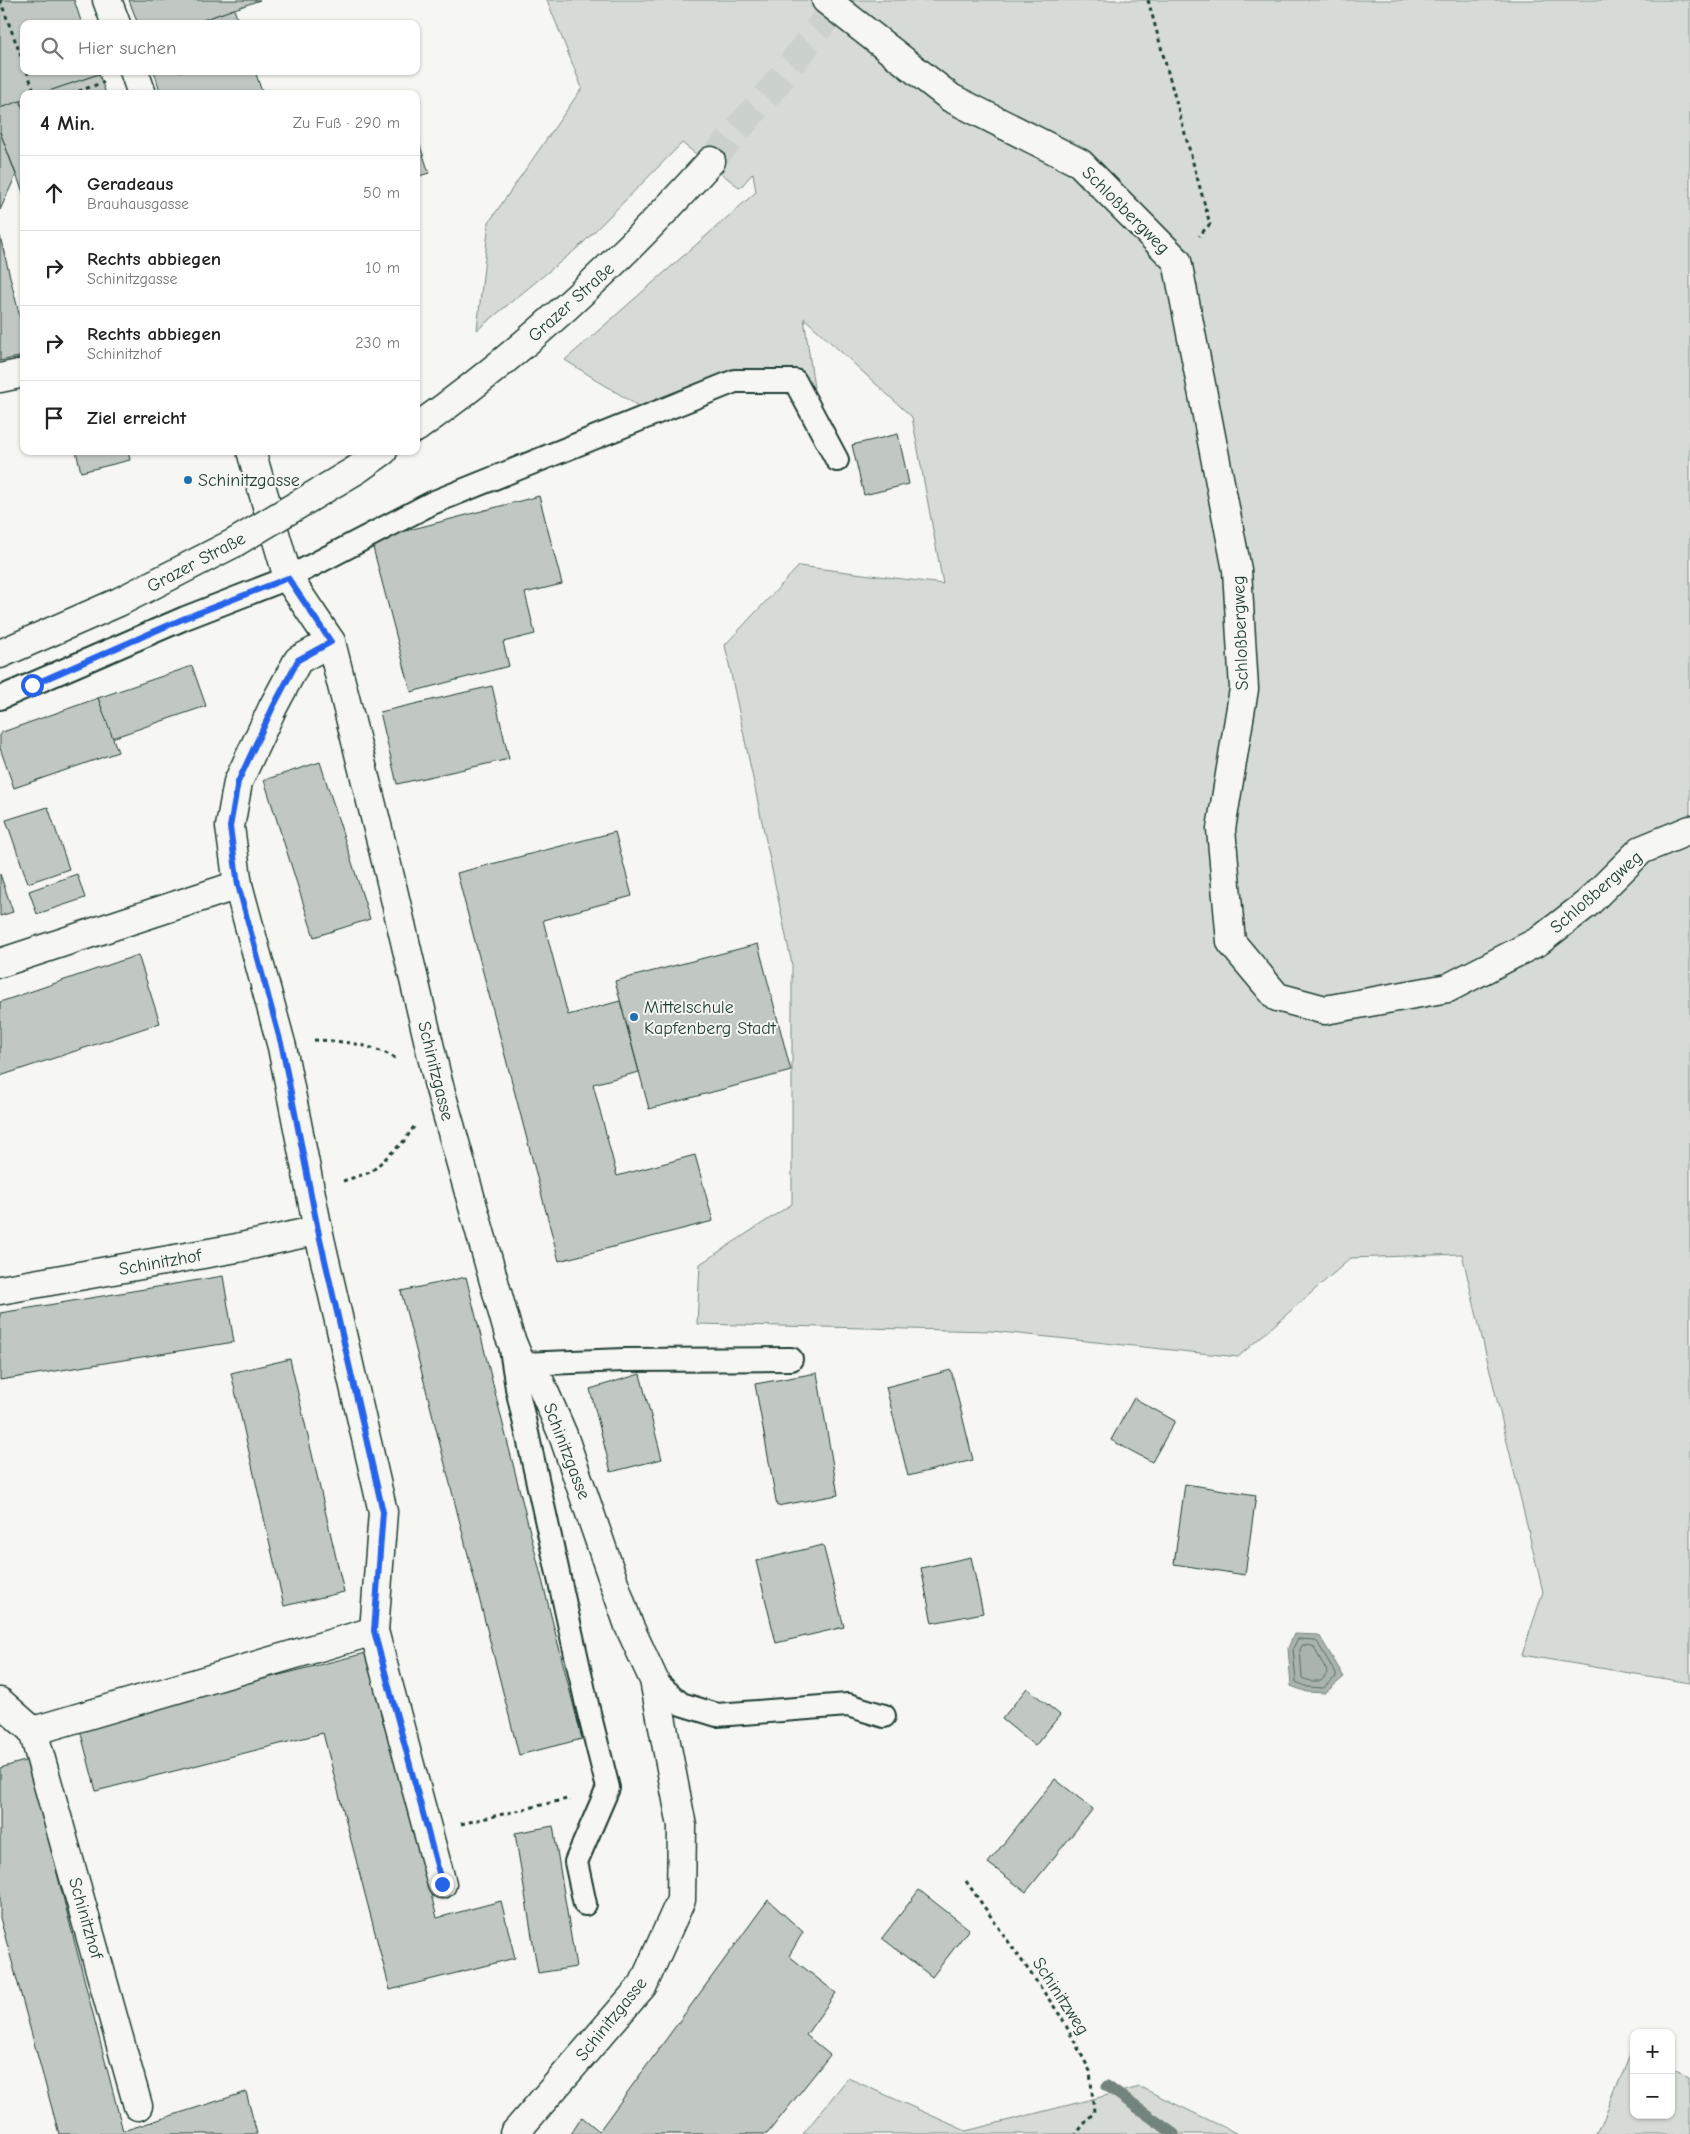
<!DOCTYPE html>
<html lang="de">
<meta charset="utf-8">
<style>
body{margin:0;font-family:"Comic Neue",sans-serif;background:#f2f2f2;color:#222}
.controls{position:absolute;right:15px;bottom:15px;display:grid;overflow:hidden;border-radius:10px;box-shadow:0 1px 4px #0004}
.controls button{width:45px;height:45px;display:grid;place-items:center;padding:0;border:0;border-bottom:1px solid #e0e0e0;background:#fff;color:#222;font:25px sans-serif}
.stop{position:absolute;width:15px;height:15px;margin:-11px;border:4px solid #2563eb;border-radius:50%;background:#fff}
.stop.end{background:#2563eb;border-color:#fff;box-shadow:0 1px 5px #0008}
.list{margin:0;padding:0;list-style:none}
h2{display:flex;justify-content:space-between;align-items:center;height:65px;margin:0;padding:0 20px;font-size:21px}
h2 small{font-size:16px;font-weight:400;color:#767676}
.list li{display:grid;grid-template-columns:32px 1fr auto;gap:15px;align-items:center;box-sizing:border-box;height:75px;padding:0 20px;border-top:1px solid #e0e0e0}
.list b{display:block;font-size:19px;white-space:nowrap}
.list p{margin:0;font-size:16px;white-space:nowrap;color:#767676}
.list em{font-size:16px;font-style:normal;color:#767676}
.icon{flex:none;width:28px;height:28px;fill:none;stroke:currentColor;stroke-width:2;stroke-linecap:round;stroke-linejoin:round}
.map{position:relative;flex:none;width:1690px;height:2134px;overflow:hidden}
.search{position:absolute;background:#fff;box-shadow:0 1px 4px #0004;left:20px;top:20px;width:400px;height:55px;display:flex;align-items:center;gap:12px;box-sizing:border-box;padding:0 18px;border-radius:10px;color:#767676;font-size:19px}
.panel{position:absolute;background:#fff;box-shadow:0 1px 4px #0004;left:20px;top:90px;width:400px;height:365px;border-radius:10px}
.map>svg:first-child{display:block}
.green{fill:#d6dbd6;stroke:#7a8c85}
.water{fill:#aab3ae;stroke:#72847d}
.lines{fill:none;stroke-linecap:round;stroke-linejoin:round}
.shore{stroke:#576c65;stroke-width:1}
.stream{stroke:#72847d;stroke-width:11}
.building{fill:#c1c8c3;stroke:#1f3d34}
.trunk-tunnel{stroke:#cbd1cc;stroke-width:28;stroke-dasharray:28 14;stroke-linecap:butt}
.service-casing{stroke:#1f3d34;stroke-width:26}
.minor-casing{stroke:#1f3d34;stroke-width:31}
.tertiary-casing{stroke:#1f3d34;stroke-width:31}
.trunk-casing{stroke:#1f3d34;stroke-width:31}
.path{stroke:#1f3d34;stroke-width:3;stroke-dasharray:4 4;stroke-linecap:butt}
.service{stroke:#f6f6f2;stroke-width:22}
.minor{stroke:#f6f6f2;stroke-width:28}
.tertiary{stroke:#f6f6f2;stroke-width:28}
.trunk{stroke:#f6f6f2;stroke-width:28}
.trunk-bridge-casing{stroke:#1f3d34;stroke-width:31;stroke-linecap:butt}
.trunk-bridge{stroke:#f6f6f2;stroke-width:28}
.route{stroke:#2563eb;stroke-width:6}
.poi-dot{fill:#1f6fb2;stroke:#f6f6f2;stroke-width:2}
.labels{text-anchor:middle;stroke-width:4;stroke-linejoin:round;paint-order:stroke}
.street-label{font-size:18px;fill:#1f3d34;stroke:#f6f6f2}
.poi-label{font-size:18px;fill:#1f3d34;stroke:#f6f6f2;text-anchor:start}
</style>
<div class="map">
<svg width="1690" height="2134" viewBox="0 0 1690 2134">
<rect width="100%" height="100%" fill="#f6f6f2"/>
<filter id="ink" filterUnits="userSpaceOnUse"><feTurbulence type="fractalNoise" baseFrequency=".02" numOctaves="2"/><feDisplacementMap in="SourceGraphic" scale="10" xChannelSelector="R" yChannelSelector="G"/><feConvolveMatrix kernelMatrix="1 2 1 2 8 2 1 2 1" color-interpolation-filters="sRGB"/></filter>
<g filter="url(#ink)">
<!-- green -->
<g class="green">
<path d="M547 0H1690V1683L1522 1655 1543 1592 1462 1254 1351 1258 1238 1357 991 1331 697 1324 700 1264 792 1204V965L725 645 799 566 943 584 912 417 804 318 814 388 717 380 646 411 565 360 756 192 753 173 740 188 682 143 581 245 477 330 489 222 582 88Z"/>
<path d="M1631 2053 1634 2054V2115H1671V2069L1690 2077V2134H1597Z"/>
<path d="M848 2078 966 2131 1140 2087 1238 2134H803Z"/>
</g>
<!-- water -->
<path class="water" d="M1294 1634 1319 1635 1344 1677 1325 1693 1307 1692 1291 1686 1288 1648Z"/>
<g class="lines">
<!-- shore -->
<g class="shore">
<path d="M1298 1639 1316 1640 1336 1674V1677L1323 1688 1308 1687 1296 1682 1293 1649Z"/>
<path d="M1303 1645 1313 1646 1328 1673 1321 1681H1310L1302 1678 1300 1650Z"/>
</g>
<!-- stream -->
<path class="stream" d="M1107 2086 1174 2134"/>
</g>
<!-- building -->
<g class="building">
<path d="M0 0H74L82 24H24V71H99V74L41 94H24V100L0 108Z"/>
<path d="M129 0H260L192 24H138Z"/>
<path d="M234 9 239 24H192Z"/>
<path d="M154 71H255L262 92 256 94H161Z"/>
<path d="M99 74 106 94H47L46 92Z"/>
<path d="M20 101 24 111V195L0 132V108Z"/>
<path d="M0 132 16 175 0 210Z"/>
<path d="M416 133 429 173 416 177Z"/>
<path d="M0 236 24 334V356L0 361Z"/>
<path d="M898 434 909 484 864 495 852 445Z"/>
<path d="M76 451H128L130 460 81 472Z"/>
<path d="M539 496 562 584 525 593 535 634 503 642 509 666 411 692 371 540Z"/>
<path d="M192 666 206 706 112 738 98 698Z"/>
<path d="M492 686 509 759 397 784 380 712Z"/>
<path d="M98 698 118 752 14 788 0 748V733Z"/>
<path d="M320 762 370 919 314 937 264 780Z"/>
<path d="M48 807 69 869 28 883 6 820Z"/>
<path d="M615 832 632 896 543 920 568 1015 620 1001 639 1072 593 1084 617 1176 695 1155 713 1221 559 1261 457 873Z"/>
<path d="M0 874 13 912 0 916Z"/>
<path d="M77 874 85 898 37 914 29 891Z"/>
<path d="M758 944 791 1071 649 1109 615 981Z"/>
<path d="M138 955 160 1023 0 1076V1002Z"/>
<path d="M223 1276 234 1342 0 1380V1313Z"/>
<path d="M466 1277 582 1739 519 1755 401 1291Z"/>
<path d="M290 1359 344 1592 284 1606 231 1373Z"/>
<path d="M951 1370 973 1460 908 1476 886 1387Z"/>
<path d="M817 1373 838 1495 777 1506 755 1384Z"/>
<path d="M640 1374 662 1459 611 1472 590 1389Z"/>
<path d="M1134 1398 1175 1421 1152 1462 1111 1440Z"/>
<path d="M1185 1484 1256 1495 1245 1575 1174 1564Z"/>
<path d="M823 1545 844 1627 776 1643 756 1561Z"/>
<path d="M971 1557 983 1613 932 1623 921 1568Z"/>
<path d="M370 1652 437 1918 501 1901 515 1958 390 1990 323 1733 96 1791 79 1726Z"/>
<path d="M1027 1688 1060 1715 1035 1746 1002 1719Z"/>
<path d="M28 1760 123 2131 246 2092 257 2134H59L0 1918V1768Z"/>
<path d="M1055 1779 1093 1809 1026 1892 988 1863Z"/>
<path d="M553 1826 576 1967 538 1973 515 1833Z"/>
<path d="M919 1890 969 1929 932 1977 882 1938Z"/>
<path d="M768 1900 803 1932 789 1956 836 1993 806 2035 830 2055 767 2134H571L582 2117 599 2131Z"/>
</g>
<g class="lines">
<!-- trunk-tunnel -->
<path class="trunk-tunnel" d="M711 161 773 88 840 0"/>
<defs>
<g id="service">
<path d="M0 698 185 618 288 578 432 503 735 381H795L837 460"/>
<path d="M511 1349 517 1388 588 1709 608 1788 576 1862 585 1904"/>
<path d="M521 1364 624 1360 791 1359"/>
<path d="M654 1680 681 1704 717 1715 848 1705 884 1716"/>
</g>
<g id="minor">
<path d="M826 0 951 98 1080 163 1177 261 1237 570 1244 689 1221 829 1231 942 1277 997 1325 1010 1448 988 1539 941 1588 903 1641 850 1690 830"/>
<path d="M251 451 288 578 331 642 389 873 438 1082 509 1335 521 1364 541 1384 563 1435 629 1626 654 1680 682 1826 681 1900 643 1985 514 2134"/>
<path d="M238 885 282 1047 318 1230 383 1512 374 1631 442 1884"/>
<path d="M0 963 238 885 230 827 238 782 273 707 298 660 331 642"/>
<path d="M0 1290 237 1248 318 1230"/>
<path d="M0 1702 33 1731 374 1631"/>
<path d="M33 1731 138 2106"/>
</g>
<g id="tertiary">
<path d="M107 0 116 24"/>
<path d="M134 71 142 94"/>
<path d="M0 378 24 373"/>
</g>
<g id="trunk">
<path d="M416 428C525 351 622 260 711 161"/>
<path d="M356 470 383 451"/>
<path d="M0 654 119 602 234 543"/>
</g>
</defs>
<!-- service casing -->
<use href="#service" class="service-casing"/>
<!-- minor casing -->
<use href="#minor" class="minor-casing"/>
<!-- tertiary casing -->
<use href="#tertiary" class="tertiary-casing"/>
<!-- trunk casing -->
<use href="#trunk" class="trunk-casing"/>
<!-- path -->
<g class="path">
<path d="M0 0 24 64"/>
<path d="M1148 0 1210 224 1199 236"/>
<path d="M27 71 35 94"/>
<path d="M71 94 104 82"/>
<path d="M314 1040C343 1041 371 1044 397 1059"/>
<path d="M343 1181 371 1172 405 1140 415 1125"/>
<path d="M461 1824 567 1799 570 1801"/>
<path d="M966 1881 1062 2018 1090 2071 1094 2112 1076 2134"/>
</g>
<!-- service -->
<use href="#service" class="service"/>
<!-- minor -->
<use href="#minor" class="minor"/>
<!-- tertiary -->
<use href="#tertiary" class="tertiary"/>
<!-- trunk -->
<use href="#trunk" class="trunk"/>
<defs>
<path id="trunk-bridge" d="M234 543 356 470"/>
</defs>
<!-- trunk-bridge casing -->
<use href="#trunk-bridge" class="trunk-bridge-casing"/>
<!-- trunk-bridge -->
<use href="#trunk-bridge" class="trunk-bridge"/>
</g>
</g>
<g class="lines" filter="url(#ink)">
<!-- route -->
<path class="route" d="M32 685 185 618 288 578 331 642 298 660 273 707 238 782 230 827 238 885 282 1047 318 1230 383 1512 374 1631 442 1884"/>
</g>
<!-- markers -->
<g class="poi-dot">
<circle cx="188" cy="480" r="5"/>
<circle cx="634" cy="1017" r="5"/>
</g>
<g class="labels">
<!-- street labels -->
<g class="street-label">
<text transform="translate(1126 210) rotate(45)" y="6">Schloßbergweg</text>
<text transform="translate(571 302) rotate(-42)" y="6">Grazer Straße</text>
<text transform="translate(196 562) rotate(-28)" y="6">Grazer Straße</text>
<text transform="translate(1240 633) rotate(-92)" y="6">Schloßbergweg</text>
<text transform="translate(1596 892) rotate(-41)" y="6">Schloßbergweg</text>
<text transform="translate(436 1071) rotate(76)" y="6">Schinitzgasse</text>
<text transform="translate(160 1262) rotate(-10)" y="6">Schinitzhof</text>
<text transform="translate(567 1451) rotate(69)" y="6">Schinitzgasse</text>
<text transform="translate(86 1918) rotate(74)" y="6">Schinitzhof</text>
<text transform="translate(1061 1996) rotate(57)" y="6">Schinitzweg</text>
<text transform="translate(611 2019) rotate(-51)" y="6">Schinitzgasse</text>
</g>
<!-- poi labels -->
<g class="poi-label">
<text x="198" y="486">Schinitzgasse</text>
<text x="644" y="1013">Mittelschule<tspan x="644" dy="21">Kapfenberg Stadt</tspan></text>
</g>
</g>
</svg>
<div class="controls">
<button>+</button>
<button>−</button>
</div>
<div class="stop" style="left:32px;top:685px"></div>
<div class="stop end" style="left:442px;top:1884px"></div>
<div class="search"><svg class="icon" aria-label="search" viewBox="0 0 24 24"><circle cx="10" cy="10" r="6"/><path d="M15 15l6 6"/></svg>Hier suchen</div>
<section class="panel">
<h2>4 Min.<small>Zu Fuß · 290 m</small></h2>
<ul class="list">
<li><svg class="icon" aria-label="ahead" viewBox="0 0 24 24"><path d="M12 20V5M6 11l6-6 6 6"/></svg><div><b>Geradeaus</b><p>Brauhausgasse</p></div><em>50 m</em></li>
<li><svg class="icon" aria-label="right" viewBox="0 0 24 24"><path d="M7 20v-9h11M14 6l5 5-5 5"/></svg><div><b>Rechts abbiegen</b><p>Schinitzgasse</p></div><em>10 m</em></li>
<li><svg class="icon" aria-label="right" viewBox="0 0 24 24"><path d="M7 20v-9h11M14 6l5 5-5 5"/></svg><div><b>Rechts abbiegen</b><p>Schinitzhof</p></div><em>230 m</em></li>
<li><svg class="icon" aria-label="arrive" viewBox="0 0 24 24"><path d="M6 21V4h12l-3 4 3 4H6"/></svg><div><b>Ziel erreicht</b></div></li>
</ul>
</section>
</div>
